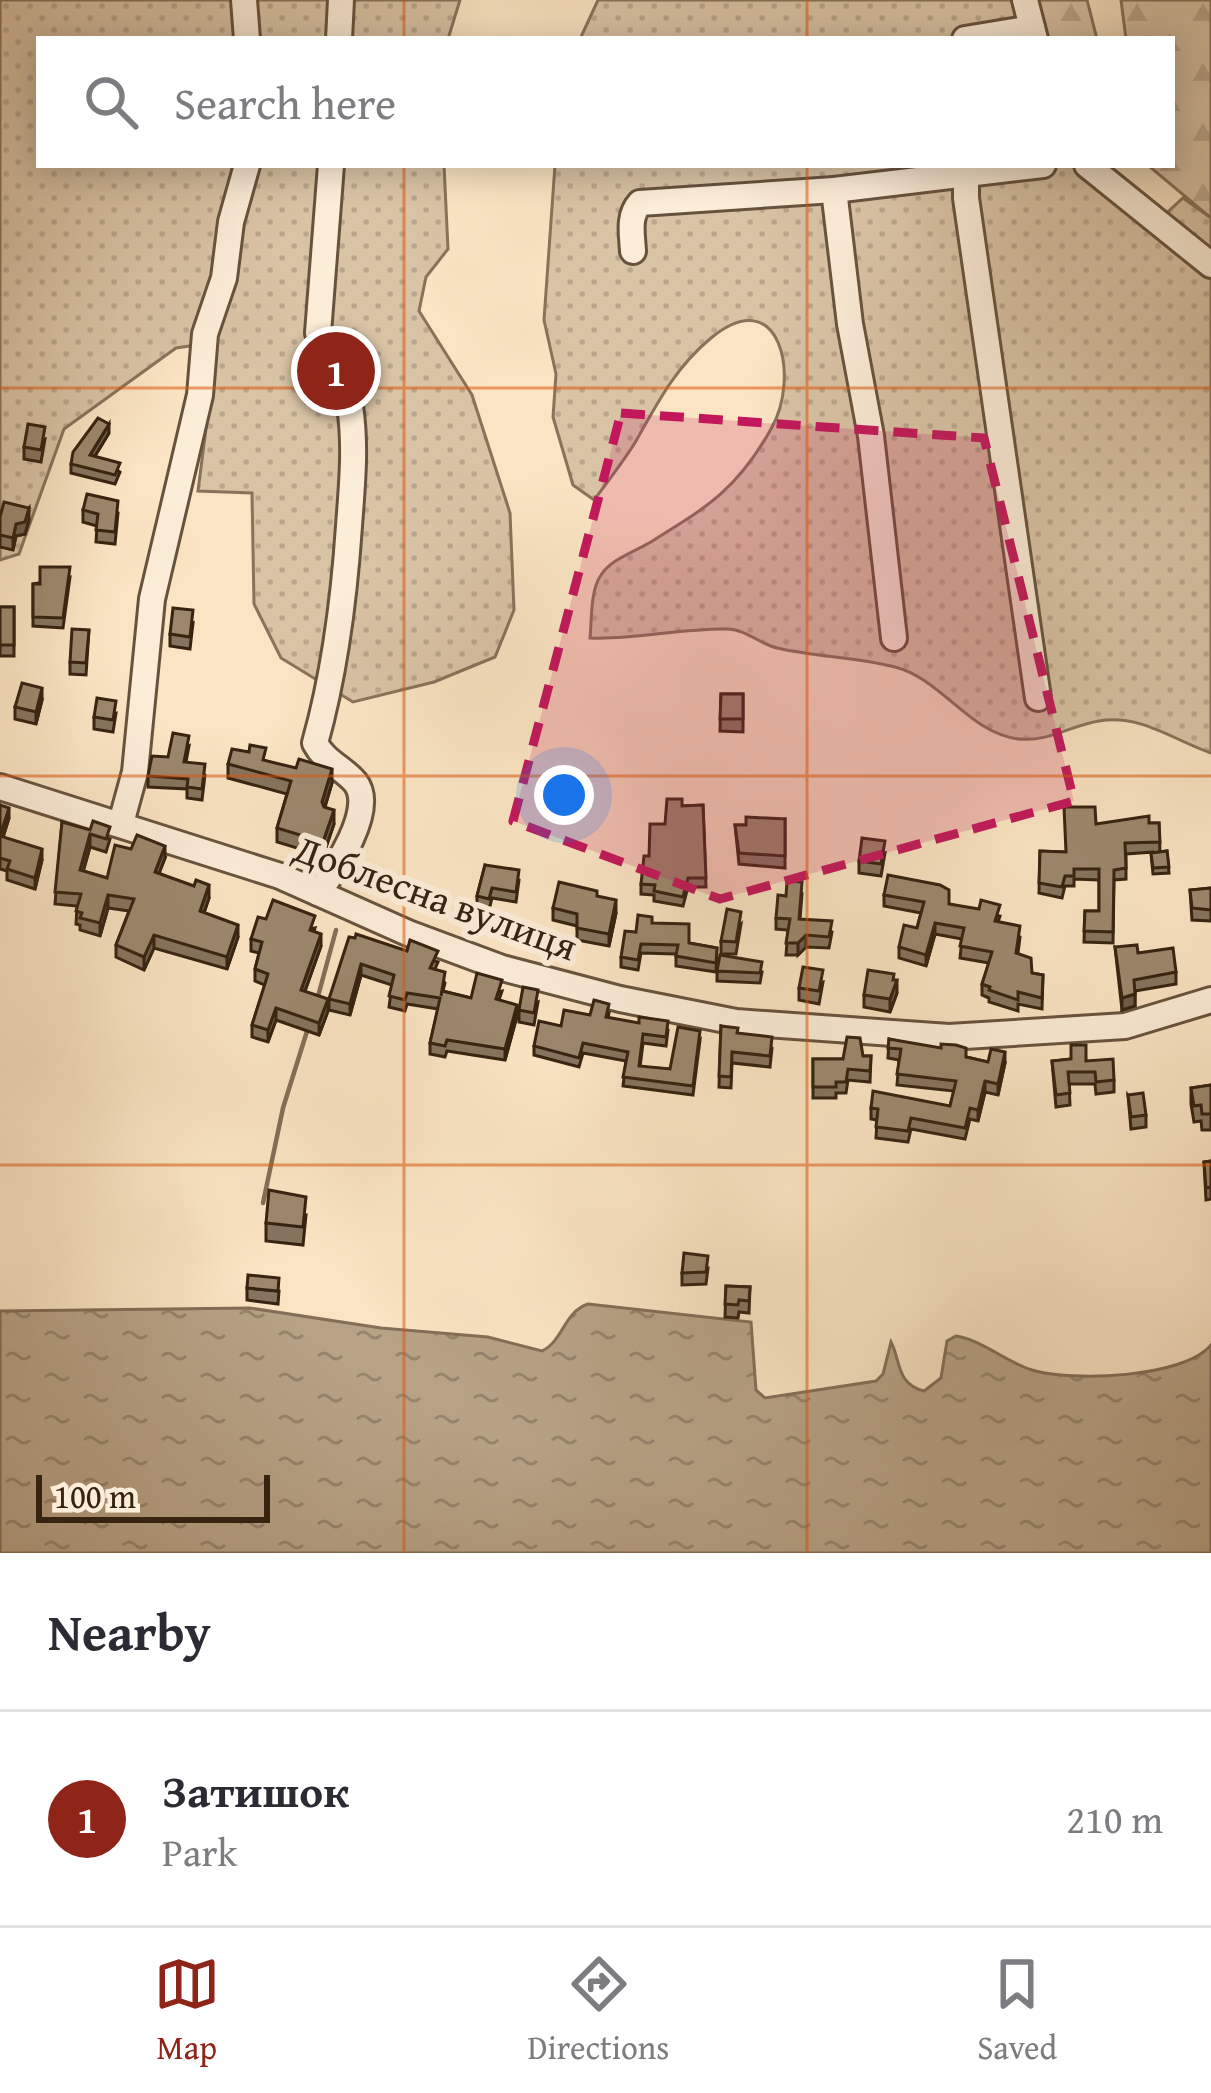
<!DOCTYPE html>
<meta charset="utf-8">
<style>
body{margin:0;font-family:"Gentium Book Plus",serif;background:#f7f7f7;color:#2b2b33}
.scale{position:absolute;left:36px;bottom:30px;width:234px;box-sizing:border-box;padding-left:12px;border:6px solid #362310;border-top:0;font-size:33px;line-height:42px;white-space:nowrap;color:#362310;-webkit-text-stroke:9px #fcedd8;paint-order:stroke}
.you{position:absolute;left:564px;top:795px;width:42px;height:42px;margin:-30px;border:9px solid #fff;border-radius:50%;background:#1a73e8;box-shadow:0 0 0 18px #1a73e833}
.badge{display:grid;place-items:center;width:78px;height:78px;border-radius:50%;background:#8f2418;color:#fff;font-size:39px;font-weight:700}
.pin{position:absolute;translate:-50% -50%;border:6px solid #fff;box-shadow:0 3px 12px #0006}
.list{margin:0;padding:0;list-style:none}
h2{display:flex;justify-content:space-between;align-items:center;height:156px;margin:0;padding:0 48px;font-size:51px}
h2 small{font-size:39px;font-weight:400;color:#7c7c81}
.list li{display:grid;grid-template-columns:78px 1fr auto;gap:36px;align-items:center;box-sizing:border-box;height:216px;padding:0 48px;border-top:3px solid #e1e1e2}
.list b{display:block;font-size:45px;white-space:nowrap}
.list p{margin:0;font-size:39px;white-space:nowrap;color:#7c7c81}
.list em{font-size:39px;font-style:normal;color:#7c7c81}
.icon{flex:none;width:66px;height:66px;fill:none;stroke:currentColor;stroke-width:2;stroke-linecap:round;stroke-linejoin:round}
.map{position:relative;flex:none;width:1211px;height:1553px;overflow:hidden}
.search{position:absolute;background:#fff;box-shadow:0 6px 30px #0003;left:36px;right:36px;top:36px;height:132px;display:flex;align-items:center;gap:30px;box-sizing:border-box;padding:0 42px;border-radius:0px;color:#7c7c81;font-size:45px}
.sheet{height:372px;background:#fff}
nav{display:flex;justify-content:space-around;align-items:center;box-sizing:border-box;height:168px;border-top:3px solid #e1e1e2;background:#fff;font-size:33px;color:#7c7c81}
nav a{display:grid;justify-items:center;gap:6px}
nav .on{color:#8f2418}
.map>svg:first-child{display:block}
.grass{fill:url(#grass-dots);stroke:#88735a;stroke-width:3}
.forest{fill:url(#forest-firs);stroke:#88735a;stroke-width:3}
.water{fill:url(#water-ripples);stroke:#836f57;stroke-width:3}
.lines{fill:none;stroke-linecap:round;stroke-linejoin:round}
.stream{stroke:#836f57;stroke-width:4.5}
.minor-casing{stroke:#67533d;stroke-width:30}
.minor{stroke:#fcedd8;stroke-width:24}
.wall{fill:#86745e;stroke:#362310;stroke-width:3}
.shaded-wall{fill:#6d5e4c;stroke:#362310;stroke-width:3}
.building{fill:#9c876d;stroke:#362310;stroke-width:3}
.marked{fill:#c2185b;fill-opacity:0.2;stroke:#c2185b;stroke-width:9;stroke-dasharray:24 15;stroke-linejoin:round}
.grid{fill:none;stroke:#df560c;stroke-width:3;stroke-opacity:0.55}
.labels{text-anchor:middle;stroke-width:12;stroke-linejoin:round;paint-order:stroke}
.street-label{font-size:39px;fill:#362310;stroke:#fcedd8}
</style>
<div class="map">
<svg width="1211" height="1553" viewBox="0 0 1211 1553">
<defs>
<pattern id="grass-dots" width="8" height="8" patternUnits="userSpaceOnUse" patternTransform="scale(3)"><rect width="8" height="8" fill="#d9c3a5"/><path d="M2 2h.1M6 6h.1" fill="none" stroke="#bba78d" stroke-width="1.8" stroke-linecap="round"/></pattern>
<pattern id="forest-firs" width="22" height="20" patternUnits="userSpaceOnUse" patternTransform="scale(3)"><rect width="22" height="20" fill="#d9c3a5"/><path d="M5 1l3.5 6h-7zM16 11l3.5 6h-7z" fill="#bba78d"/></pattern>
<pattern id="water-ripples" width="26" height="14" patternUnits="userSpaceOnUse" patternTransform="scale(3)"><rect width="26" height="14" fill="#b7a286"/><path d="M2 4q2-2 4 0t4 0M15 11q2-2 4 0t4 0" fill="none" stroke="#96846c"/></pattern>
</defs>
<rect width="100%" height="100%" fill="#fae4c3"/>
<filter id="stains"><feTurbulence type="fractalNoise" baseFrequency=".00167" numOctaves="4"/><feColorMatrix values="0 0 0 0 .2 0 0 0 0 .09 0 0 0 0 .02 0 0 0 .5 -.17"/></filter>
<radialGradient id="worn" r=".72"><stop offset=".6" stop-color="#630" stop-opacity="0"/><stop offset="1" stop-color="#630" stop-opacity=".3"/></radialGradient>
<!-- grass -->
<g class="grass">
<path d="M0 0H460L448 39H39V165H444L448 249 426 277 419 311 472 395 510 513 514 610 495 657 434 682 353 702 281 658 254 604 252 493 198 491 217 342 176 348 64 429 19 554 0 560Z"/>
<path d="M598 0H1018L1028 39H580Z"/>
<path d="M555 165H1076L1149 229 1183 198 1211 218V753C1173 740 1141 714 1099 721 1072 725 1049 742 1019 739 970 734 942 679 895 667 857 657 816 657 777 648 760 644 745 629 727 629 681 628 636 640 590 638 592 619 590 591 601 575 612 558 637 551 654 540 709 506 738 488 771 429 801 377 780 281 711 338 675 368 658 402 636 441 624 461 608 481 594 500L573 485 553 417 556 374 544 320Z"/>
</g>
<!-- forest -->
<g class="forest">
<path d="M1036 0H1087L1097 39H1049Z"/>
<path d="M1121 0H1211V218L1150 167 1172 165V39H1126Z"/>
</g>
<!-- water -->
<path class="water" d="M588 1304 751 1322 756 1390 765 1398 876 1381 883 1374 891 1342C901 1361 896 1384 924 1391L941 1378 947 1341 956 1336C982 1340 1006 1362 1032 1370 1071 1382 1184 1378 1211 1345V1553H0V1311L250 1308 381 1328 488 1337 542 1351C563 1341 564 1312 588 1304Z"/>
<g class="lines">
<!-- stream -->
<g class="stream">
<path d="M317 1000 336 930"/>
<path d="M263 1203 283 1108 308 1028"/>
</g>
<defs>
<g id="minor">
<path d="M244 0 247 39"/>
<path d="M1025 0 1035 39"/>
<path d="M339 39 341 0"/>
<path d="M965 39 1032 28"/>
<path d="M1087 165 1211 265"/>
<path d="M966 175V198L1038 698"/>
<path d="M834 190 850 324 871 436 894 638"/>
<path d="M633 251C632 234 628 216 640 203L834 190 1043 165"/>
<path d="M0 787 280 876 408 933 502 968 620 999 736 1022 949 1037 1125 1026 1211 1000"/>
<path d="M121 823 135 772 152 599 200 395 205 334 224 278 231 222 247 165"/>
<path d="M318 893C334 871 377 809 355 782 342 767 325 762 315 743 335 672 344 600 349 526 352 485 356 446 350 406 345 372 326 368 318 333L331 165"/>
</g>
</defs>
<!-- minor casing -->
<use href="#minor" class="minor-casing"/>
<!-- minor -->
<use href="#minor" class="minor"/>
</g>
<!-- wall -->
<g class="wall">
<path d="M109 433 95 456 120 472 115 484 71 473V464Z"/>
<path d="M45 439 41 462 24 459V447Z"/>
<path d="M83 510 118 513 115 544 96 542 97 526 83 522Z"/>
<path d="M0 517 29 520 25 534 16 536 13 550 0 547Z"/>
<path d="M70 577 63 628 33 626V584Z"/>
<rect x="0" y="607" width="14" height="49"/>
<path d="M193 623 190 649 170 646V634Z"/>
<path d="M89 630 86 675 70 674V662Z"/>
<path d="M721 694H743V732L720 731Z"/>
<path d="M42 700 36 724 15 719V707Z"/>
<path d="M116 713 113 732 94 729V717Z"/>
<path d="M189 746 186 762 205 775 202 800 187 798V789L148 787V776L168 757Z"/>
<path d="M249 752 266 761 332 783 325 807 334 824 323 856 277 842V828L287 794 228 778V764Z"/>
<path d="M0 805 9 818 3 837 42 860 35 889 7 880V871L0 869Z"/>
<path d="M703 805 706 887H688L683 906 654 901V895L641 894V884L649 856 665 824 682 806Z"/>
<path d="M785 819V868L739 864 735 825H746Z"/>
<path d="M62 822 110 839 106 852 90 847 83 871 107 878 165 858 159 873 209 898 204 913 238 937 227 969 154 948 144 970 116 957V945L129 911 108 908 100 936 80 930V925L76 924 77 906 55 904Z"/>
<path d="M1159 823 1160 852 1167 851 1169 873 1153 874 1151 853 1154 852 1126 854V879L1114 880 1113 943 1084 942 1085 911H1099V880L1074 879V886H1065L1062 898 1039 893 1040 851 1065 852 1096 824Z"/>
<path d="M885 853 881 876 859 873V861Z"/>
<path d="M485 865 519 880 516 902 492 898 489 910 477 906V896Z"/>
<path d="M1211 888V921L1192 920 1190 890Z"/>
<path d="M802 894 800 919 832 932 829 948 806 947 798 955H786L788 930 776 929V918L786 896Z"/>
<path d="M884 895 949 904 1000 916 998 922 1020 937 1018 953 1032 973 1043 975 1042 1009 1018 1004V1011L989 1002V998L982 995V984L989 963 960 958 962 939 935 934 926 966 899 958V947L917 928 921 913 884 906Z"/>
<path d="M597 896 616 913 609 946 577 940V926L553 920V908Z"/>
<path d="M652 923 689 943 717 948 716 972 676 966V954L641 953 638 970 621 967V957L636 932Z"/>
<path d="M741 924 736 954H721V941Z"/>
<path d="M315 928 314 931 321 946 305 991 328 1011 319 1035 276 1020 268 1042 252 1037V1025L265 985 255 981V969L259 953 251 951V939Z"/>
<path d="M355 938 438 962 435 969 445 983 443 991 471 998 502 991 499 1000 517 1016 505 1060 447 1051 445 1057 430 1054V1043L438 1009 407 1004 405 1011 389 1007 392 985 361 975 350 1015 329 1010V999Z"/>
<path d="M1115 947 1138 953 1176 972V984L1135 991V1006L1122 1010Z"/>
<path d="M717 971 762 972 760 983 717 981Z"/>
<path d="M894 980 897 993 890 1012 864 1007V995Z"/>
<path d="M823 982 819 1004 799 1000V988Z"/>
<path d="M538 1002 534 1025 519 1022V1010Z"/>
<path d="M609 1013 608 1018 668 1030 666 1046 643 1043 640 1067 670 1069 700 1040 693 1095 623 1086 626 1061 583 1053 579 1067 534 1055V1046L561 1026 590 1015Z"/>
<path d="M721 1026 772 1048 770 1067 732 1063 731 1088 719 1087Z"/>
<path d="M889 1039 988 1062 1005 1063 998 1095 985 1092 978 1121 970 1119 965 1139 911 1129 908 1142 876 1138 877 1120 871 1119V1108L950 1106 954 1091 897 1085 899 1060 888 1058Z"/>
<path d="M863 1056H871L870 1082 848 1080 846 1093H836V1098H813V1059H843Z"/>
<path d="M1071 1059 1086 1061 1114 1080V1092L1096 1094 1095 1084H1069L1070 1105 1056 1107 1052 1061Z"/>
<path d="M1211 1085V1130H1202L1201 1121 1194 1122 1191 1104V1088Z"/>
<path d="M1128 1095 1146 1115V1127L1131 1129Z"/>
<path d="M1211 1161V1199L1206 1200 1204 1162Z"/>
<path d="M306 1215 303 1245 266 1241V1223Z"/>
<path d="M708 1268 706 1284 682 1285V1273Z"/>
<path d="M726 1286 750 1287 749 1313 739 1312 738 1318 725 1317Z"/>
<path d="M247 1288 279 1291 278 1304 247 1300Z"/>
</g>
<!-- shaded-wall -->
<g class="shaded-wall">
<path d="M109 424V433L90 464V455Z"/>
<path d="M29 508V520L25 534 16 536 13 550V538L16 524Z"/>
<path d="M42 688V700L36 724V712Z"/>
<path d="M332 769V783L322 816V802Z"/>
<path d="M9 808V818L0 847V836Z"/>
<path d="M334 810V824L323 856V842Z"/>
<path d="M90 834V847L80 883V870Z"/>
<path d="M165 846V858L155 884V872Z"/>
<path d="M42 849V860L35 889V878Z"/>
<path d="M209 885V898L200 924V911Z"/>
<path d="M108 895V908L100 936V923Z"/>
<path d="M616 900V913L609 946V934Z"/>
<path d="M935 923V934L926 966V955Z"/>
<path d="M238 925V937L227 969V957Z"/>
<path d="M321 934V946L301 1002V990Z"/>
<path d="M154 935V948L144 970V957Z"/>
<path d="M806 935V947L798 955V943Z"/>
<path d="M361 964V975L350 1015V1004Z"/>
<path d="M897 980V993L890 1012V999Z"/>
<path d="M1135 994V1006L1122 1010V998Z"/>
<path d="M328 999V1011L319 1035V1023Z"/>
<path d="M517 1005V1016L505 1060V1049Z"/>
<path d="M276 1008V1020L268 1042V1030Z"/>
<path d="M1005 1052V1063L998 1095V1084Z"/>
<path d="M985 1081V1092L978 1121V1110Z"/>
</g>
<!-- building -->
<g class="building">
<path d="M98 418 109 424 90 455 120 463 115 475 71 464 73 452Z"/>
<path d="M28 424 45 427 41 450 24 447Z"/>
<path d="M87 494 118 501 115 532 96 530 98 514 83 510Z"/>
<path d="M4 502 29 508 25 522 16 524 13 538 0 535V517Z"/>
<path d="M40 567H70L63 618 33 617V584H40Z"/>
<rect x="0" y="607" width="14" height="38"/>
<path d="M173 608 193 610 190 637 170 634Z"/>
<path d="M72 629 89 630 86 663 70 662Z"/>
<path d="M22 683 42 688 36 712 15 707Z"/>
<path d="M721 694H743V719H720Z"/>
<path d="M97 698 116 701 113 720 94 717Z"/>
<path d="M173 733 189 736 184 762 205 764 202 789 187 787 188 779 148 776 152 756 168 757Z"/>
<path d="M250 745 266 748 263 760 296 768 299 759 332 769 322 802 324 807 334 810 323 842 277 828 291 781 228 764 232 749 249 752Z"/>
<path d="M667 799H682V806L703 805 706 878H688L683 897 654 891 655 885 641 884 644 856H649L650 824H665Z"/>
<path d="M0 805 9 808 0 836Z"/>
<path d="M1064 807H1095L1096 824 1149 816V823H1159L1160 842 1125 843 1126 868 1114 870 1113 932 1084 931 1085 911H1099V869H1074V876H1065L1062 887 1039 883 1040 851 1066 852Z"/>
<path d="M746 817 785 819V856L739 853 735 825H746Z"/>
<path d="M93 821 110 827 106 839 90 834 80 870 107 878 115 845 131 849 137 835 165 846 155 872 194 886 196 880 209 885 200 911 238 925 227 957 154 935 144 957 116 945 134 899 108 895 100 923 80 918 82 913 76 911 81 894 55 892 62 822 90 830Z"/>
<path d="M0 836 42 849 35 878 7 869 10 861 0 858Z"/>
<path d="M862 838 885 841 881 864 859 861Z"/>
<path d="M1167 851 1169 867 1153 868 1151 853Z"/>
<path d="M485 865 519 870 516 892 492 888 489 899 477 896Z"/>
<path d="M888 875 940 885 949 890V904L979 909 981 900 1000 905 995 921 1020 926 1016 953 1031 958 1032 973 1043 975 1042 998 1018 992V1000L989 990 990 987 982 984 992 952 960 946 964 928 935 923 926 955 899 947 904 925 917 928 924 902 884 895Z"/>
<path d="M787 881 802 882 799 919 832 921 829 937 806 935 798 943H786L790 919 776 918 778 895 786 896Z"/>
<path d="M559 882 597 891V896L616 900 609 934 577 928V914L553 908Z"/>
<path d="M1211 888V910L1192 908 1190 890Z"/>
<path d="M273 900 315 916 310 930 321 934 301 990 328 999 319 1023 276 1008 268 1030 252 1025 268 974 255 969 262 942 251 939 258 917 266 919Z"/>
<path d="M727 909 741 912 736 942 721 941Z"/>
<path d="M638 915 652 917V923L689 924V943L717 948 716 963 676 956 678 945 641 944 638 960 621 957 625 931 636 932Z"/>
<path d="M356 934 407 951 410 940 438 951 430 968 445 972 441 996 442 991 471 998 477 973 502 980 496 999 517 1005 505 1049 447 1040 445 1046 430 1043 440 998 407 993 405 1000 389 996 394 975 361 964 350 1004 329 999 349 937 355 938Z"/>
<path d="M1137 945 1138 953 1173 948 1176 972 1134 980 1135 994 1122 998 1115 947Z"/>
<path d="M720 955 762 962 760 973 717 971Z"/>
<path d="M803 967 823 970 819 991 799 988Z"/>
<path d="M868 970 894 974 893 980H897L890 999 864 995Z"/>
<path d="M523 987 538 990 534 1013 519 1010Z"/>
<path d="M594 1000 609 1004 606 1017 639 1023V1017L668 1021 666 1037 643 1034 639 1066 670 1069 678 1027 700 1031 693 1086 623 1077 628 1052 583 1043 579 1058 534 1046 539 1021 561 1026 564 1010 590 1015Z"/>
<path d="M721 1026 738 1028 737 1033 772 1037 770 1056 732 1052 731 1077 719 1076Z"/>
<path d="M847 1037 860 1038 863 1056H871L870 1071 848 1069 846 1082H836V1087H813V1059H843Z"/>
<path d="M889 1039 941 1048V1044L956 1045 966 1048V1057L988 1062 991 1049 1005 1052 998 1084 985 1081 978 1110 970 1108 965 1128 911 1118 908 1131 876 1127 878 1109 871 1108 873 1091 950 1106 956 1081 897 1074 901 1049 888 1048Z"/>
<path d="M1071 1045H1086V1061L1113 1059 1114 1080 1096 1082 1095 1072H1068L1070 1093 1056 1095 1052 1061 1071 1059Z"/>
<path d="M1211 1085V1114H1202L1201 1105 1194 1106 1191 1088Z"/>
<path d="M1143 1093 1146 1115 1131 1117 1128 1095Z"/>
<path d="M1211 1161V1187L1206 1188 1204 1162Z"/>
<path d="M269 1190 306 1197 303 1227 266 1223Z"/>
<path d="M684 1253 708 1256 706 1272 682 1273Z"/>
<path d="M248 1275 279 1278 278 1291 247 1288Z"/>
<path d="M726 1286 750 1287 749 1301 739 1300 738 1305 725 1304Z"/>
</g>
<!-- marked area -->
<path class="marked" d="M621 413 984 438 1074 801 720 899 513 821Z"/>
<!-- grid -->
<path class="grid" d="M404 0V39M807 0V39M404 165V1553M807 165V1553M0 388H1211M0 776H1211M0 1165H1211"/>
<g class="labels">
<!-- street labels -->
<g class="street-label">
<text transform="translate(436 897) rotate(20)" y="14">Доблесна вулиця</text>
</g>
</g>
<rect width="100%" height="100%" filter="url(#stains)"/>
<rect width="100%" height="100%" fill="url(#worn)"/>
</svg>
<div class="scale">100 m</div>
<div class="you"></div>
<div class="pin badge" style="left:336px;top:371px">1</div>
<div class="search"><svg class="icon" aria-label="search" viewBox="0 0 24 24"><circle cx="10" cy="10" r="6"/><path d="M15 15l6 6"/></svg>Search here</div>
</div>
<section class="sheet">
<h2>Nearby<small></small></h2>
<ul class="list">
<li><span class="badge">1</span><div><b>Затишок</b><p>Park</p></div><em>210 m</em></li>
</ul>
</section>
<nav>
<a class="on"><svg class="icon" aria-label="map" viewBox="0 0 24 24"><path d="M3 6l6-2 6 2 6-2v14l-6 2-6-2-6 2zM9 4v14M15 6v14"/></svg>Map</a>
<a><svg class="icon" aria-label="directions" viewBox="0 0 24 24"><path d="M12 3l9 9-9 9-9-9zM9 14v-3h6M13 9l2 2-2 2"/></svg>Directions</a>
<a><svg class="icon" aria-label="saved" viewBox="0 0 24 24"><path d="M7 4h10v16l-5-4-5 4z"/></svg>Saved</a>
</nav>
